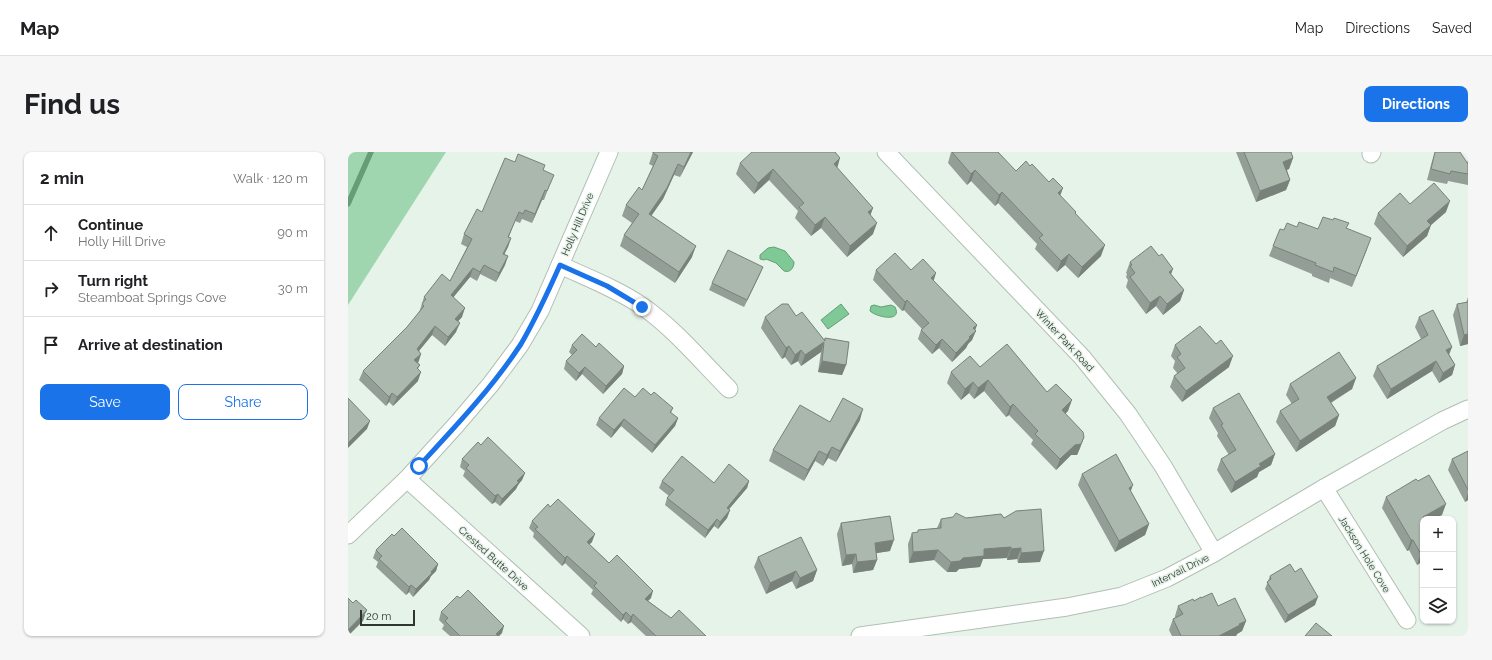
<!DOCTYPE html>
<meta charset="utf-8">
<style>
body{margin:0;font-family:Raleway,sans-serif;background:#f6f6f6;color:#202124}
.controls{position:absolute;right:12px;bottom:12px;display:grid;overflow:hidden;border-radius:8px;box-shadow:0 1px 3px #0004}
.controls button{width:36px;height:36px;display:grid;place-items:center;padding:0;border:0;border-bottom:1px solid #e0e0e0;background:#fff;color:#202124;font:20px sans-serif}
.scale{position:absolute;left:12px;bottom:10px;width:55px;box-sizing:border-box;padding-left:4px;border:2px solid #2f3530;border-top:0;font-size:11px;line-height:14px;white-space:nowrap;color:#2f3530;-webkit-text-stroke:3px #e5f3e8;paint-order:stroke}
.stop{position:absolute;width:12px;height:12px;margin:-9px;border:3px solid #1a73e8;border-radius:50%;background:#fff}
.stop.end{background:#1a73e8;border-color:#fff;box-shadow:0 1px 4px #0008}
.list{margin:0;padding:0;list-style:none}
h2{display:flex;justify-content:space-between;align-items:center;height:52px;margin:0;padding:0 16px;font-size:17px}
h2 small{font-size:13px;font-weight:400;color:#757577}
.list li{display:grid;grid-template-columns:26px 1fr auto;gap:12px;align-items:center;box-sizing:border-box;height:56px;padding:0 16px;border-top:1px solid #e0e0e0}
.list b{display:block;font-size:15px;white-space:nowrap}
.list p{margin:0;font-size:13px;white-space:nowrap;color:#757577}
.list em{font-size:13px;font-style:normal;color:#757577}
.actions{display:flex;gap:8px;padding:12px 16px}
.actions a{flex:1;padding:9px 0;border:1px solid #1a73e8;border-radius:8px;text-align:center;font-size:14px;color:#1a73e8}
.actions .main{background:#1a73e8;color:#fff}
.icon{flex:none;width:22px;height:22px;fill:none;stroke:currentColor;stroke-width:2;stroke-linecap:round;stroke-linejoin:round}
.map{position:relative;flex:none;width:1120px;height:484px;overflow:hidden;border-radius:8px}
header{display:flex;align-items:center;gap:24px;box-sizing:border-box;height:56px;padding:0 20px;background:#fff;border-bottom:1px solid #e0e0e0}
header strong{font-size:19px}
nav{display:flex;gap:22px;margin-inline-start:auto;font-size:14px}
.intro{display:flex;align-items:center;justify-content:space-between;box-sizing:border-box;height:96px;padding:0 24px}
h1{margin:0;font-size:28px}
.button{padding:10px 18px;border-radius:8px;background:#1a73e8;color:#fff;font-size:14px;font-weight:700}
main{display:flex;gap:24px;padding:0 24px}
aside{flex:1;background:#fff;border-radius:8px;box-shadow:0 1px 3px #0004}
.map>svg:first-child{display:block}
.green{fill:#9fd6af}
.water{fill:#7ec995;stroke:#669d77}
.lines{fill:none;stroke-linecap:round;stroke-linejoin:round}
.stream{stroke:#669d77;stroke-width:5.5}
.street-casing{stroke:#b2bfb5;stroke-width:19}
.street{stroke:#fff;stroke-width:17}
.wall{fill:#939e96}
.shaded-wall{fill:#78817a}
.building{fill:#abb8ae;stroke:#78817a}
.route{stroke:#1a73e8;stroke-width:5}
.labels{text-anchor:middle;stroke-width:3;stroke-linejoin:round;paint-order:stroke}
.street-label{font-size:10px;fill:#2f3530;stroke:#e5f3e8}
</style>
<header>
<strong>Map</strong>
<nav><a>Map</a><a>Directions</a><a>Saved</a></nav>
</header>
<div class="intro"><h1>Find us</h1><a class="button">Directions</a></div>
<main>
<aside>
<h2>2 min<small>Walk · 120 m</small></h2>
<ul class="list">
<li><svg class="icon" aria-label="ahead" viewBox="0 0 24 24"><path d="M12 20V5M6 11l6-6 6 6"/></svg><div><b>Continue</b><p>Holly Hill Drive</p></div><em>90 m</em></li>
<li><svg class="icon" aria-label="right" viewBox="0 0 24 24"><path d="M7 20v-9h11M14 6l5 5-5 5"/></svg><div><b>Turn right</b><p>Steamboat Springs Cove</p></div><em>30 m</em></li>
<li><svg class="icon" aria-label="arrive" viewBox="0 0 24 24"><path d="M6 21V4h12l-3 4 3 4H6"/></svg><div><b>Arrive at destination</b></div></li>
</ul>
<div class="actions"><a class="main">Save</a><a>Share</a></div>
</aside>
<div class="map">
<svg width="1120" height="484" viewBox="0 0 1120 484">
<rect width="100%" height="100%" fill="#e5f3e8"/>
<!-- green -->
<path class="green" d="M0 0H98L0 153Z"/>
<!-- water -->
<g class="water">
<path d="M426 95 437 99 446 110C446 116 442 121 436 119L428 111 418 107 416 108 412 107V103L420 96Z"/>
<path d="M493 152 501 162 480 177 473 168Z"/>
<path d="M526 153 533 155 543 153 547 155C555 171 528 165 522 159L523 154Z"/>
</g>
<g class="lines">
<!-- stream -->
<path class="stream" d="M0 52 23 0"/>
<defs>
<g id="street">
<path d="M538 0 734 205 780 262 815 314 866 401"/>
<path d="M1023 2 1024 0"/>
<path d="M212 113C240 126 269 137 294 154 327 177 353 209 381 237"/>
<path d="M59 327 233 484"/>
<path d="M976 336 1059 468"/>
<path d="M0 383 59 327 108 273 143 232 172 193 192 159 261 0"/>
<path d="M512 484 719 455 774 444 819 426 866 401 976 336 1094 269 1120 257"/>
</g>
</defs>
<!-- street casing -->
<use href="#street" class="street-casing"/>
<!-- street -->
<use href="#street" class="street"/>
</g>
<!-- wall -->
<g class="wall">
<path d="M305 0H345L332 25 326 23 315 47 303 64 344 105 327 131 272 94 276 83 284 71 274 64 278 53 294 38 305 14 301 12Z"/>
<path d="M603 0 668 19 712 44 727 62 753 104 730 126 717 113 709 120 687 97 689 92 650 51 647 54 623 29 619 33 600 11Z"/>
<path d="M888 0H943L945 6 941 17 939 18 942 28 938 38 908 50Z"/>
<path d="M1087 0 1119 11 1120 8V33L1100 29 1099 32 1079 28 1084 9Z"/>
<path d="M167 10 195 19 202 32 196 48H194L184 71 174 67 172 71 167 69 161 85 163 86 160 95 156 102 160 104 157 113 148 130 132 122 129 129 122 125 105 145 114 165 110 169 108 180 97 194 84 183 71 199 73 202 70 211 72 213 70 217V229L45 254 41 250 38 254 11 228 15 219 59 175 71 161 76 145 102 129 119 95 113 92 116 82 134 60Z"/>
<path d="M392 11 489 16 525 56 522 63 525 82 499 105 473 76 463 84 447 66 450 59 421 28 406 42 388 22Z"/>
<path d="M1062 52 1098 60 1083 73 1079 84 1055 105 1026 72 1030 61Z"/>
<path d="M949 75 970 77 999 76 1019 97 1004 135 982 126 981 131 964 124V122L921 104 925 94 936 78Z"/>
<path d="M782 110 823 122 836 138 832 149 815 163 808 154 798 162 778 135 780 128 778 125 779 122 778 121Z"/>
<path d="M528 118H563L585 129 629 173 624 188 620 192 618 196 604 210 591 196 584 202 570 187 573 178 574 177 556 158 554 159 525 128Z"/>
<path d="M412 122 396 155 361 138 364 131Z"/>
<path d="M1120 145V192L1112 194 1105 163 1109 152 1118 151Z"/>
<path d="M448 164 476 188 477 186 498 213 494 223 470 220 473 200 453 214 450 209 443 213 437 205 434 207 413 176 417 165Z"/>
<path d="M1071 165 1104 195 1101 202 1107 213 1104 223 1091 231 1084 219 1039 247 1025 224 1029 214 1073 187 1067 175Z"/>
<path d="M224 193 248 195 276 214 274 222 255 242 234 222 228 229 216 217 218 209 224 203 221 200Z"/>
<path d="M827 193 881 215 834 250 822 235 826 224 830 222 825 216 827 209 823 204Z"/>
<path d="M632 215 699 240 720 259 717 262 736 285 732 296 729 303H723L708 318 683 292 685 288 661 263 658 265 636 239 626 247 621 241 613 248 599 231 603 220Z"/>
<path d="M1008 226 1004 237 983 251 991 263 987 274 948 300 928 270 932 259 944 252 938 243 942 232Z"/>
<path d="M303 243 325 256 323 261 330 266 327 274 304 301 273 274 263 286 248 273 251 266 287 245Z"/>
<path d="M865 256 927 302 923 313 911 320 909 325 883 341 869 318 873 307 881 303 869 284 870 281 861 266Z"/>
<path d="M512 268 488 310 480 306 475 314 467 309 456 329 421 309 425 298Z"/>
<path d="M133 293 177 321 174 328 170 333 168 337 152 354 147 350 144 352 115 324 117 319 112 315 114 307Z"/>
<path d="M1120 299V348L1117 350 1100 318 1104 307Z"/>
<path d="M734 322 783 340 801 372 797 383 767 400 730 333Z"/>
<path d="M314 329 366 331 401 329 399 336 381 357 382 358 379 366 370 377 366 374 357 386 317 353 319 346 321 344 311 336Z"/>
<path d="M1038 345 1094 363 1075 367V409L1069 413 1061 398 1059 399 1034 356Z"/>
<path d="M653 362 692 410 670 411 669 407 659 408V406L635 407 632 415 611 417 608 420H599L586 408 561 411 560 392 564 381 570 380V378L589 376 593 367 618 366Z"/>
<path d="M184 369 244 390 241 392 261 411 303 446 300 449 323 466 358 484H298L283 470 280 472 275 467 273 470 243 442 245 438 217 411 214 414 185 385 186 381 181 376Z"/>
<path d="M493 371 542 399 528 401 529 408 525 418 505 421 504 412 494 414 489 382Z"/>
<path d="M46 384 90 412 88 419 83 424 81 428 65 445 61 440 58 443 28 415 30 410 25 406 28 398Z"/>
<path d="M410 405 469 418 465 429 448 437 444 429 418 442 406 415Z"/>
<path d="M922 424 967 453 937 471 917 437Z"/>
<path d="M853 446 870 454 898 469 894 479 889 482 888 484H824L821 478 825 467 827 466V464L830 454Z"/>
<path d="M93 460 154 481 151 484H102L94 477 96 473 91 468Z"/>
</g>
<!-- shaded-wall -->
<g class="shaded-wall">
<path d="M343 0H345L332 25 336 15Z"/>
<path d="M492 6 489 17 486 12Z"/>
<path d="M945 6 941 17 932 20 935 10Z"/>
<path d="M330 12 326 23 315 47 297 73 301 62Z"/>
<path d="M425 17 421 28 406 42 410 31Z"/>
<path d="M627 18 623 29 619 33 623 22Z"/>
<path d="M942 28 938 38 908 50 912 39Z"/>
<path d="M715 36 711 47 710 41Z"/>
<path d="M197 38 194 48 184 71 187 62Z"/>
<path d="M654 40 650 51 647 54 651 43Z"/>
<path d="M1102 49 1098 60 1083 73 1079 84 1055 105 1059 94 1079 69Z"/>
<path d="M525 56 521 67 520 60Z"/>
<path d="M477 65 473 76 463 84 467 73Z"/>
<path d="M529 71 525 82 499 105 502 94Z"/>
<path d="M163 86 160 95 152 111 155 102Z"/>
<path d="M1023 86 1019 97 1004 135 1008 124Z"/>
<path d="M757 93 753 104 730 126 734 115Z"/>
<path d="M348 94 344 105 327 131 331 120Z"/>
<path d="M721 102 717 113 709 120 713 109Z"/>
<path d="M160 104 157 113 148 130 151 121Z"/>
<path d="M136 113 132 122 129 129 132 120Z"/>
<path d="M415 115 412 122 396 155 399 148Z"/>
<path d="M125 116 122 125 100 152 103 143Z"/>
<path d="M825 117 821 128V120Z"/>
<path d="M588 121 585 131 583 126Z"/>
<path d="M836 138 832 149 815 163 819 152Z"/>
<path d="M812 144 808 154 798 162 802 151Z"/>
<path d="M559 148 556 158 554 159 557 150Z"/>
<path d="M117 156 114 165 104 176 107 167Z"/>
<path d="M112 171 108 180 97 194 100 185Z"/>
<path d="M629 173 626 180 628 179 624 188 620 192 618 196 604 210 608 201 625 176Z"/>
<path d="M87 174 84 183 65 206 69 197Z"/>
<path d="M1120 182V192L1112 194 1116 183Z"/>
<path d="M594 187 591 196 584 202 588 193Z"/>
<path d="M476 190 473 200 453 214 457 203Z"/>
<path d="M441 194 437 205 434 207 438 196Z"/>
<path d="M1104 195 1100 205 1098 198Z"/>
<path d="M453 198 450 209 443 213 447 203Z"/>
<path d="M73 202 70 211 63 217 66 208Z"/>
<path d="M885 204 881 215 834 250 838 239Z"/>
<path d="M474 209 498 213 494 223 470 220Z"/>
<path d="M1088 209 1084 219 1039 247 1043 237Z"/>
<path d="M1107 213 1104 223 1091 231 1095 221Z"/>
<path d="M276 214 274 222 255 242 258 234Z"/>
<path d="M237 215 234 222 228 229 231 221Z"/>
<path d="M73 220 70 229 45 254 49 245Z"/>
<path d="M1008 226 1004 237 975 255 979 245Z"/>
<path d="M640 228 636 239 626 247 630 236Z"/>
<path d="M625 230 621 241 613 248 617 237Z"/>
<path d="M44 241 41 250 38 254 41 245Z"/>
<path d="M724 248 720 259 710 269 714 258Z"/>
<path d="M665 252 661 263 658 265 662 255Z"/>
<path d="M515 257 512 268 488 310 492 299Z"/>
<path d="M991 263 987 274 948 300 952 289Z"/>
<path d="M330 266 327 274 304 301 307 293Z"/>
<path d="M276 267 273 274 263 286 266 278Z"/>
<path d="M22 269 19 277 0 296V291Z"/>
<path d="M736 285 732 296 729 303H723L708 318 712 307 727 293Z"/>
<path d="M484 295 480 306 475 314 479 303Z"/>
<path d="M471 299 467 309 456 329 460 318Z"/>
<path d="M927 302 923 313 911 320 909 325 883 341 887 330 911 312Z"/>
<path d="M177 321 174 328 170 333 168 337 152 354 154 347 169 329Z"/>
<path d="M401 329 399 336 376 363 379 356Z"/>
<path d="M785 333 781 344V336Z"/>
<path d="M1120 341V348L1117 350Z"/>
<path d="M150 342 147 350 144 352 147 344Z"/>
<path d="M1098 352 1094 363 1086 367H1075V365Z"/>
<path d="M382 358 379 366 370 377 372 370Z"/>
<path d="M369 367 366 374 357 386 360 378Z"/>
<path d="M801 372 797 383 767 400 771 389Z"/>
<path d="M247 382 244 390 236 398 239 390Z"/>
<path d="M546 388 542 399 523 402 527 391Z"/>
<path d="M1063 388H1065L1061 398 1059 399Z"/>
<path d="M663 395 659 406 635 407 632 415 611 417 608 420H599L603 410 636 397Z"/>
<path d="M673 396 669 407 659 408 663 397Z"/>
<path d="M590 398 586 408 561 411 565 400Z"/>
<path d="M696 399 692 410 670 411 673 401Z"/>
<path d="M1075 400V409L1069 413 1073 402Z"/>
<path d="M508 402 504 412 494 414 498 403Z"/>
<path d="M219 404 217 411 214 414 217 406Z"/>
<path d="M529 408 525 418 505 421 509 410Z"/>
<path d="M90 412 88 419 83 424 81 428 65 445 68 437 83 420Z"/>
<path d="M469 418 465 429 448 437 452 426Z"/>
<path d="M448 419 444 429 418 442 422 431Z"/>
<path d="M63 433 61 440 58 443 61 435Z"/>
<path d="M305 439 303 446 294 454 297 447Z"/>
<path d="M970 445 967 453 937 471 940 463Z"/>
<path d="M19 458 15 469 0 484V478Z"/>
<path d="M278 460 275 467 273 470 275 463Z"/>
<path d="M285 462 283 470 280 472 283 465Z"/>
<path d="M898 469 894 479 889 482 888 484H871L891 472Z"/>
<path d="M156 474 154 481 151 484H148V482Z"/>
</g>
<!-- building -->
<g class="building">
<path d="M305 0H343L336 15 330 12 319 36 301 62 348 94 331 120 276 83 291 62 278 53 291 35 294 38 310 4 305 1Z"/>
<path d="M404 0H487L492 6 486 12 525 56 520 60 529 71 502 94 477 65 467 73 451 55 456 51 425 17 410 31 392 11Z"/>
<path d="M604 0H650L668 19 678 9 682 14 684 12 701 30 705 26 715 36 710 41 728 60 727 61 757 93 734 115 721 102 713 109 691 86 695 83 654 40 651 43 627 18 623 22Z"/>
<path d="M896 0H943L945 6 935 10 942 28 912 39Z"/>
<path d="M1087 0H1112L1120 12V22L1103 19 1102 22 1083 17Z"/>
<path d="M170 2 197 13 195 18 206 23 199 39 197 38 187 62 177 58 175 62 171 60 160 85 163 86 155 102 160 104 151 121 136 113 132 120 125 116 103 143 117 156 107 167 112 171 100 185 87 174 69 197 73 202 66 208 72 213 69 216 73 220 49 245 44 241 41 245 15 219 59 175 76 154 74 152 78 147 76 145 94 122 102 129 124 87 116 82 129 57 134 60 157 6 167 10Z"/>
<path d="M1086 31 1102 49 1079 69 1083 73 1059 94 1030 61 1052 41 1062 52Z"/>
<path d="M975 65 985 68 986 66 1001 71 998 76 1023 86 1008 124 986 115 985 120 967 113 968 111 925 94 932 77 936 78 939 71 949 75 951 70 970 77Z"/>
<path d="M803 94 811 104 814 102 825 117 821 120 836 138 819 152 812 144 802 151 782 125 787 121 782 114 784 113 782 110Z"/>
<path d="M380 98 415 115 399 148 364 131Z"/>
<path d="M547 101 563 118 575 107 588 121 583 126 629 173 625 176 628 179 621 185 622 186 608 201 594 187 588 193 573 178 581 171 559 148 557 150 528 118Z"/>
<path d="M1120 150V182L1116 183 1109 152Z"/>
<path d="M434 152H440L448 164 454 160 477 189V186L501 190 498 213 474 209 476 190 457 203 453 198 447 203 441 194 438 196 417 165Z"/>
<path d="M1085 158 1104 195 1098 198 1107 213 1095 221 1088 209 1043 237 1029 214 1080 183 1071 165Z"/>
<path d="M852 174 868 192 873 188 885 204 838 239 826 224 837 216 829 205 833 202 827 193Z"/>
<path d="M234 182 248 195 251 191 276 214 258 234 237 215 231 221 218 209 229 198 224 193Z"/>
<path d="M659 192 699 240 708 232 724 248 714 258 735 280 736 285 733 292 727 293 712 307 687 282 690 279 665 252 662 255 640 228 630 236 625 230 617 237 603 220 622 204 632 215Z"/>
<path d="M991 200 1008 226 979 245 991 263 952 289 932 259 951 247 942 232Z"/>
<path d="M276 236 287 245 295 236 303 243 306 240 325 256 322 260 330 266 307 293 276 267 266 278 251 266Z"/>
<path d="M891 241 927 302 911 312 913 314 887 330 873 307 888 298 873 273 875 272 865 256Z"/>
<path d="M0 246 22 269 0 291Z"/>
<path d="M495 246 515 257 492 299 484 295 479 303 471 299 460 318 425 298 452 253 482 270Z"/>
<path d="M140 285 177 321 169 329 171 330 154 347 150 342 147 344 118 316 121 313 114 307 130 290 133 293Z"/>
<path d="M1120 299V338L1104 307Z"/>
<path d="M768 302 785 333 781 336 801 372 771 389 734 322Z"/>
<path d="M334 304 366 331 381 312 401 329 379 356 382 358 372 370 369 367 360 378 319 346 326 338 314 329Z"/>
<path d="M1081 323 1098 352 1075 365 1076 367H1075V400L1073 402 1065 388H1063L1038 345 1068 327 1070 329Z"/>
<path d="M210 347 247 382 239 390 261 411 269 403 305 439 297 447 323 466 331 458 358 484H308L285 462 283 465 278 460 275 463 246 434 249 431 219 404 217 406 187 377 190 375 184 369 200 352 202 355Z"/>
<path d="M693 357 696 399 673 401V396L663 397V395L636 397V404L615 406 612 409 603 410 590 398 565 400 564 381 570 380V378L593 376V367L605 365 608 361 618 366 653 362 656 366 668 359Z"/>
<path d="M542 364 546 388 527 391 529 408 509 410 508 402 498 403 493 371Z"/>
<path d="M54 376 90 412 83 420 84 421 68 437 63 433 61 435 31 407 34 404 28 398 44 382 46 384Z"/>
<path d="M453 385 469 418 452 426 448 419 422 431 410 405Z"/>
<path d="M942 412 947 420 953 416 970 445 940 463 919 430 923 427 922 424Z"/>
<path d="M120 438 156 474 148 482 150 483 149 484H112L97 469 100 466 93 460 109 444 112 446Z"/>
<path d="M864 441 870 454 887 446 898 469 891 472 892 473 871 484H833L825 467 835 462 830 454 845 447 846 449 853 445V446Z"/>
<path d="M0 446 5 451 8 448 19 458 0 478Z"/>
<path d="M968 471 984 484H957Z"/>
</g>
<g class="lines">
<!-- route -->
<path class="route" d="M71 314C107 275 144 236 173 192 188 166 200 140 212 113L259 134 294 155"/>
</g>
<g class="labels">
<!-- street labels -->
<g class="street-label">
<text transform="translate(229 72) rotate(-67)" y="4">Holly Hill Drive</text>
<text transform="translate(717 188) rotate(47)" y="4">Winter Park Road</text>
<text transform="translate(1017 402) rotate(58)" y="4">Jackson Hole Cove</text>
<text transform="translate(146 406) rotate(42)" y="4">Crested Butte Drive</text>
<text transform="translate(832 418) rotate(-26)" y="4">Intervail Drive</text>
</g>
</g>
</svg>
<div class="controls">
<button>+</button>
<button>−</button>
<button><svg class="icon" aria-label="layers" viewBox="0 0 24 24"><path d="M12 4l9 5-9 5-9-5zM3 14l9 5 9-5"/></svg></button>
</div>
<div class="scale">20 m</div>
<div class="stop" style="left:71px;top:314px"></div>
<div class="stop end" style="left:294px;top:155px"></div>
</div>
</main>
